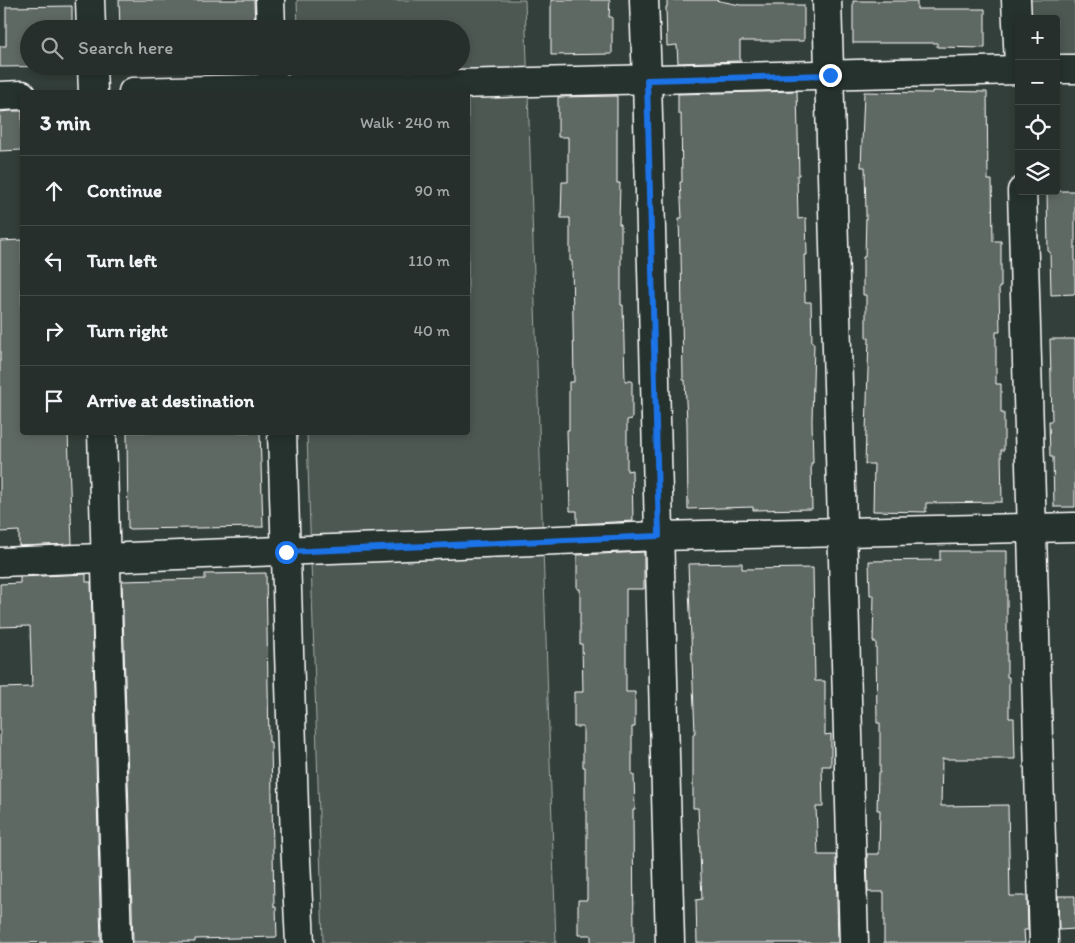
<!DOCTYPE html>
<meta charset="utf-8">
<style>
body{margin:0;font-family:Itim,sans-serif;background:#2e3734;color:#f1f3f6}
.controls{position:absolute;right:15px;top:15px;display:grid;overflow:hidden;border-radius:5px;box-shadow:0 2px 8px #0003}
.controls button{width:45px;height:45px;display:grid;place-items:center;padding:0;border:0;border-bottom:1px solid #424a48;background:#262f2c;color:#f1f3f6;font:25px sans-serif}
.stop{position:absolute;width:15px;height:15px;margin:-11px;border:4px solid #1a73e8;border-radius:50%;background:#fff}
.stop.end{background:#1a73e8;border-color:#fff;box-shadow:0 1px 5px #0008}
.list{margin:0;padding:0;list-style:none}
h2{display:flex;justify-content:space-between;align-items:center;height:65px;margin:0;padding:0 20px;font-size:21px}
h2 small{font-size:16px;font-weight:400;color:#a4a9a9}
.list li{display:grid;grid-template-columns:32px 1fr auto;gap:15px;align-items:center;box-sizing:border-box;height:70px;padding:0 20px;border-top:1px solid #424a48}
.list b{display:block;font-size:19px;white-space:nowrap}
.list em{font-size:16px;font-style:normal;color:#a4a9a9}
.icon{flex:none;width:28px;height:28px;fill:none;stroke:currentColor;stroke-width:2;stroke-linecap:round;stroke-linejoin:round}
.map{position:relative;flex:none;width:1075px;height:943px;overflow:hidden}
.search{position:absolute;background:#262f2c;box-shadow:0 2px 8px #0003;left:20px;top:20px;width:450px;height:55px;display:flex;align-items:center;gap:12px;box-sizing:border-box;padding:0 18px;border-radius:28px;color:#a4a9a9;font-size:19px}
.panel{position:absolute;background:#262f2c;box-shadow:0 2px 8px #0003;left:20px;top:90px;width:450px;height:345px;border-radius:5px}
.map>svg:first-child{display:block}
.green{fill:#4d5853;stroke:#a6aca9}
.building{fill:#5f6964;stroke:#fff}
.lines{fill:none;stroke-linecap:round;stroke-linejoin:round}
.minor-casing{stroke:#fff;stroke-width:31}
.tertiary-casing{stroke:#fff;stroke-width:31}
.minor{stroke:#26332d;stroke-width:28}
.tertiary{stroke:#26332d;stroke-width:28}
.route{stroke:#1a73e8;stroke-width:6}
</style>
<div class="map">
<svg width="1075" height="943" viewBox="0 0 1075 943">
<rect width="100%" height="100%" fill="#333f3a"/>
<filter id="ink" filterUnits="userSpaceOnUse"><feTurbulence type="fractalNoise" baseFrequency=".02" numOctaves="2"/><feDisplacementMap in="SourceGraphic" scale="10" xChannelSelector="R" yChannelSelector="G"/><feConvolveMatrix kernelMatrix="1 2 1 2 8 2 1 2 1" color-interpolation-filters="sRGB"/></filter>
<g filter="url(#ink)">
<!-- green -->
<g class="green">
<path d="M297 0H525L556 943H323L307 433 468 432V92H300L299 66H461V29H298Z"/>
<path d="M1027 0H1075V55H1056V19H1028Z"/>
</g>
<!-- building -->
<g class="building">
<path d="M119 0H254L255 29H120Z"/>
<path d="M551 0H610L609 17H612V54L551 55Z"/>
<path d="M667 0H715L740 5H804V41H740V61L678 63 677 45 667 46 666 7H667Z"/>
<path d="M853 1H917V9H985V48L937 47V43H853Z"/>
<path d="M72 6V29H29V66H72L0 67V46H6V7Z"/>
<path d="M797 91 799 175H797L798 219 806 218 807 255H804L805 302H811L812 343H814L812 421 813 463H811L812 509 753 510V507L688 509 687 423 685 380H683L681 252 680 253 679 218H682L680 182H682L681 114H678V94Z"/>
<path d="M932 91 987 92 988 180H992L993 241H1001V287H999L1000 332H996V384H1001V413H1004V450H1001L1002 502 926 503V512L873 511 874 464H865L869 338H866V295H863V257H865L866 214 865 167H861L864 92 932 93Z"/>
<path d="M617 96V183H620L619 224H621V305H623L625 381H632V419L627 420V471L632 470 633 521 577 524V511H570L569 468H568L567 430H569V382H574L572 261H570V218H561L562 182H568V137H558V97Z"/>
<path d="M10 111H22V150L0 151V112Z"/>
<path d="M1047 191H1075V294L1051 295 1050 252H1048Z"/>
<path d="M22 240V432H68L72 544 19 546V531L0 532V241Z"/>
<path d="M1050 339H1075V507H1054L1053 457H1050L1049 421H1052Z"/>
<path d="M127 432H260L263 527 128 529Z"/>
<path d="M940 551H1007V677H1009V718H1014L1015 759H942L941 806 1008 805 1010 896H1027L1028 930H1024L1025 943H884V892H868L867 854H879L880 810H877L878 773H880V723H877L876 642H873L874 595H870L869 561 940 560Z"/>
<path d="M644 552V589H626V692H635V727H632V775H634L635 810H633L634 943H591V935H578V900H587V811H585V767H583V727H574V692H583L582 644H580V589H577V555Z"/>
<path d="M742 563V569L813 568 815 681H825V735L831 734V766H822L823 807H816L818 855H836L838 943H697L696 900 702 899 698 808H693V734L695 733 688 564Z"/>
<path d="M266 573 269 742H271L274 907H276L277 937 195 939V942H133L122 581 205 579V574Z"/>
<path d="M86 574V582H91L101 942 0 943V688L32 687 30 626 0 627V584L20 583V577Z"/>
<path d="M1058 896H1075V929L1059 930Z"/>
</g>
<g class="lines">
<defs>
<g id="minor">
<path d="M90 0 91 29"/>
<path d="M644 0 647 80 670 943"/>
<path d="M827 0 854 943"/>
<path d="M1016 0 1019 65"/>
<path d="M92 66 93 92"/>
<path d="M1056 69H1075"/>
<path d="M133 92 1019 70"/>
<path d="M0 96 22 95"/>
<path d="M1022 191 1044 943"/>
<path d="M102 432 117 943"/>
<path d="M0 562 659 536 1075 527"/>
</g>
<g id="tertiary">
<path d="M270 0 271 29"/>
<path d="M272 66V92"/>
<path d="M282 432 295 840 300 943"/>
</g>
</defs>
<!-- minor casing -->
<use href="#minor" class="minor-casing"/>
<!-- tertiary casing -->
<use href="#tertiary" class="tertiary-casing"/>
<!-- minor -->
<use href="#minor" class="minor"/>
<!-- tertiary -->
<use href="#tertiary" class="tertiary"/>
</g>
</g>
<g class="lines" filter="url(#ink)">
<!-- route -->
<path class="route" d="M286 552 659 536 647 80 830 75"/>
</g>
</svg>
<div class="controls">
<button>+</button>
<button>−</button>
<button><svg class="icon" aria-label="locate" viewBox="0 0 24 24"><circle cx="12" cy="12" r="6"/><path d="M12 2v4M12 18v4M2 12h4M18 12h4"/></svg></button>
<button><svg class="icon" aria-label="layers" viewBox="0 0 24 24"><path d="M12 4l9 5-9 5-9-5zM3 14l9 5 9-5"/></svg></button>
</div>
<div class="stop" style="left:286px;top:552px"></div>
<div class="stop end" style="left:830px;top:75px"></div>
<div class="search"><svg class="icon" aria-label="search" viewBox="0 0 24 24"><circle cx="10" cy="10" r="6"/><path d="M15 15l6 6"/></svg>Search here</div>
<section class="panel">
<h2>3 min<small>Walk · 240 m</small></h2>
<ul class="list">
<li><svg class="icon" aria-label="ahead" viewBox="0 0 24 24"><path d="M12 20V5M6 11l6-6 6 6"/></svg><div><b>Continue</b></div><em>90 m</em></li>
<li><svg class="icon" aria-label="left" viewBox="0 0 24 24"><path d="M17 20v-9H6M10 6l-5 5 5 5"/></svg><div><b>Turn left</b></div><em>110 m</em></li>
<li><svg class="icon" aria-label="right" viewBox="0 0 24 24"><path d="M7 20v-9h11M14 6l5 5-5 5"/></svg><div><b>Turn right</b></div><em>40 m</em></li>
<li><svg class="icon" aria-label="arrive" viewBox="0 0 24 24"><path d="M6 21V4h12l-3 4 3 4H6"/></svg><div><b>Arrive at destination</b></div></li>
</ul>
</section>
</div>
